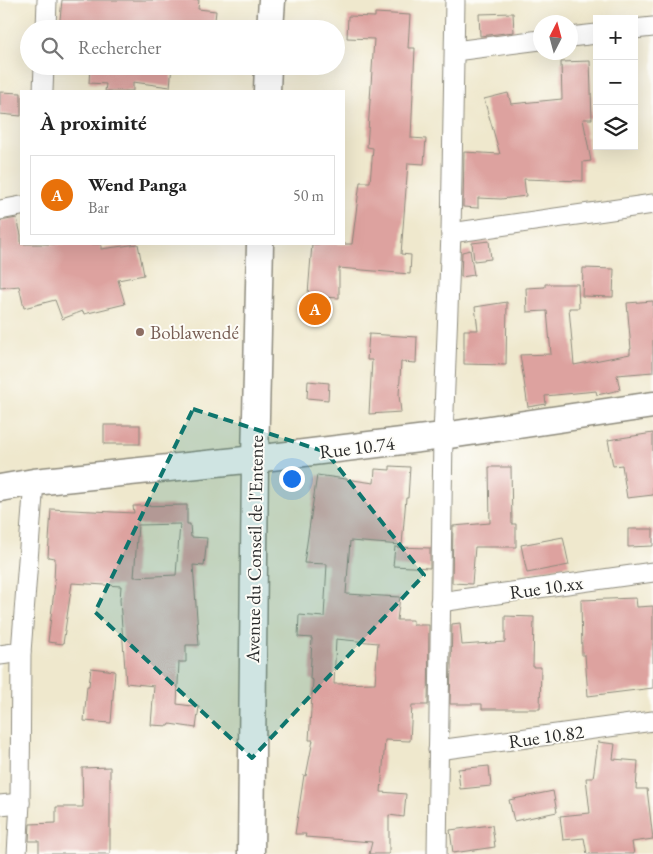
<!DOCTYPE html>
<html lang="fr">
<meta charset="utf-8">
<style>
body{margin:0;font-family:"EB Garamond",serif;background:#f2f2f2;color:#222}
.controls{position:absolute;right:15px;top:15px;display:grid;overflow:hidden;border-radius:0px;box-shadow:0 5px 20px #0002}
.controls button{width:45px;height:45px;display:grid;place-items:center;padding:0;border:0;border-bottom:1px solid #e0e0e0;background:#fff;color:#222;font:25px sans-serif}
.compass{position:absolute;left:533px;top:15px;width:45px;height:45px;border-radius:50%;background:#fff;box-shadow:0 5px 20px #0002;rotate:6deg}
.you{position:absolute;left:291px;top:478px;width:18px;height:18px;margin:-12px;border:4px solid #fff;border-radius:50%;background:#1a73e8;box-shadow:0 0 0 8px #1a73e833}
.badge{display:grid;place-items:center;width:32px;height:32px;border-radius:50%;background:#ea580c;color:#fff;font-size:16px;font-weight:700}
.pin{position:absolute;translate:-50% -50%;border:2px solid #fff;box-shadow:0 1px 5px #0006}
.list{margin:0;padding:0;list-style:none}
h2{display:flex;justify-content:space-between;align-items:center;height:65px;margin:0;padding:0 20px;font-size:21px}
h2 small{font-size:16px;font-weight:400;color:#767676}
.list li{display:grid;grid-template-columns:32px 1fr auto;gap:15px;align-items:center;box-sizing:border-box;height:80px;margin:0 10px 10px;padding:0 10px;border:1px solid #e0e0e0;border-radius:0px}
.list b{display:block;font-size:19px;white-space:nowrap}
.list p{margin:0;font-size:16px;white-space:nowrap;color:#767676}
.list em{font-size:16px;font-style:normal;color:#767676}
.icon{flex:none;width:28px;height:28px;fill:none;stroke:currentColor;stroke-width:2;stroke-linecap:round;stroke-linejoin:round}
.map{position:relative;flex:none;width:653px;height:854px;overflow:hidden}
.search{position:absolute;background:#fff;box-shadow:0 5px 20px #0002;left:20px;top:20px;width:325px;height:55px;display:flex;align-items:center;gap:12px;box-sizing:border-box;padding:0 18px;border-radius:28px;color:#767676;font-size:19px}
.panel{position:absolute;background:#fff;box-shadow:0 5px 20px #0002;left:20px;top:90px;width:325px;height:155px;border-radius:0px}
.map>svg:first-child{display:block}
.building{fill:#dda29f;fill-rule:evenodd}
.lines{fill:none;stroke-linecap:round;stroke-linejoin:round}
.street-casing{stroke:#8d8a7c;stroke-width:21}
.secondary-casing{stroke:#8d8a7c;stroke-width:29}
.street{stroke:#fff;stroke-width:19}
.secondary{stroke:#fff;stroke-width:26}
.marked{fill:#0f766e;fill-opacity:0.2;stroke:#0f766e;stroke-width:4;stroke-dasharray:10 6;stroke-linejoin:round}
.education-dot{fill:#8d6e63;stroke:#fdfcf7;stroke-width:2}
.labels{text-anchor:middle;stroke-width:4;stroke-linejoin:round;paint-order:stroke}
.education-label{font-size:19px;fill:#785e54;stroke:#fdfcf7;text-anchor:start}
.street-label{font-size:19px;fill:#2b2b2b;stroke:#fdfcf7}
</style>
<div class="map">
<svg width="653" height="854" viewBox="0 0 653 854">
<rect width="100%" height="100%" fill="#fdfcf7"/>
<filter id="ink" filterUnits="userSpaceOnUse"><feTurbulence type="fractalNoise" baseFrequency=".02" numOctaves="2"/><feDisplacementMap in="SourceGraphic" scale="10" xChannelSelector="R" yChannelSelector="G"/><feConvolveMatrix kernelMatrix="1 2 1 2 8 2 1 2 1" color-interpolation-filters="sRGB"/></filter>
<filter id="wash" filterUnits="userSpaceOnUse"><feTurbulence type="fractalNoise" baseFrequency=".0096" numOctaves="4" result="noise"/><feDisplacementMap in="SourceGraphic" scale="20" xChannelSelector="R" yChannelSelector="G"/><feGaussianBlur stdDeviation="1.12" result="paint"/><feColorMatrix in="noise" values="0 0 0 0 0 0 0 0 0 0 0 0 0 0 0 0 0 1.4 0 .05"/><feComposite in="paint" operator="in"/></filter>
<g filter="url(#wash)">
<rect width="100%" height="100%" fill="#efe8cd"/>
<g id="blocks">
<!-- building -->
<g class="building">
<path d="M62 0H199L198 9 216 11 214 29H59Z"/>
<path d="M375 13 410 15 408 48H415L411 138 426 139 424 164 408 163 401 254 411 255 410 274 339 268V298L322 297V295L308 294 312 244H352L360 182H370L373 148 367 147 374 39 347 38 348 16 375 17Z"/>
<path d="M513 13 514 32 480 36 479 14Z"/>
<path d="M590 61 592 119H583L591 161 583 162V181L524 179 526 196 501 199 478 198V208L463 207 464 152 500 154 484 99 508 93 511 104 562 99 561 62Z"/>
<path d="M90 66H172L170 87 133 82V91H105L106 84 89 83Z"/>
<path d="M0 92 21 93V116L0 114Z"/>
<path d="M17 218 21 235V244H101V249L138 244 144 275 118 280 125 304 84 314 83 311 62 319 55 300 24 308 19 286 0 288V221Z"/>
<path d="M489 241 491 259 474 261 472 243Z"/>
<path d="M470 250 474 275 461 277 462 252Z"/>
<path d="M583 268 614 269 613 297 582 296Z"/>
<path d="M545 284H578L579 308H569L574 365 630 354V349H631L627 303 653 301V372L617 375 620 390 597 395 596 391 545 396 546 404 528 407 520 355 551 354 547 311 527 312 526 288 545 287Z"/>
<path d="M507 302 506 365 464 364V330H478L475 307Z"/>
<path d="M369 334 417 337 416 363 401 362 399 395 401 412 369 414 372 360H367Z"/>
<path d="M308 381 329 383 328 400 307 398Z"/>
<rect x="104" y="425" width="36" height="19"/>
<path d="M653 433V495L627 498 622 465 613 466 608 440Z"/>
<path d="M390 466 410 467 408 498H406L402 545 350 541 346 594 400 597 397 620H413V625H429L428 705H412L410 741 385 740 381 792 406 794 404 817 389 815V854H369L372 842 305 837 306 834H295L304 775 306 776 313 740H309L313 680 310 679 312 638 298 637 299 615 324 617 327 564 304 563 317 475 374 483 375 469 390 470ZM336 639 378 643 375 683 334 684Z"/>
<path d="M489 467H511L512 524H516V547H475L472 584 452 583 453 526 490 523Z"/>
<path d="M187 505V524H190L191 537 207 538 204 566 193 565 199 645H186V662H179L177 704 199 707 196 728 170 724 169 726 151 725 154 686 126 683 120 600 121 586 72 583 63 644 48 642 55 582H54L55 558 48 557 51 509 134 513 133 506ZM180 524 176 575 134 577 138 525Z"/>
<path d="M628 529H653V546L628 547Z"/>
<path d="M563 537 569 565 527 573 521 545Z"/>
<path d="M395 547 430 548V568L393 566Z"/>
<path d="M636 598 637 607 653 606V688L588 696 585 655H582L581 600Z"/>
<path d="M505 616 534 617 533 667H541L540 709H482V704H450L452 624 460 623 462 645 505 642Z"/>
<path d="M91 668 115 671 111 723 84 721 87 686H89Z"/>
<path d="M598 742 615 744 613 759 638 761 636 789H647L653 839 632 842 634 854H587L584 838 563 840 560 816 590 813 586 778H593Z"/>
<path d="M489 766 491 786 460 789 458 769Z"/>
<path d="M110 767V854H39V841H29L30 824 56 823V807H83L82 768Z"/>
<path d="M553 791 557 812 514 821 509 800Z"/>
<path d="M492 825 495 847 453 853 450 830Z"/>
</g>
</g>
</g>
<g filter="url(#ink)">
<use href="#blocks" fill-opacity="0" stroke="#8d8a7c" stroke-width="1"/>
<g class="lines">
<defs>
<g id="street">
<path d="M46 29 47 0"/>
<path d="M634 29 653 27"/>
<path d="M570 37 597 34"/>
<path d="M455 51 540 40"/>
<path d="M43 91 44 66"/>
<path d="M0 210 21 206"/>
<path d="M451 233 653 204"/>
<path d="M440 602 653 572"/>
<path d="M0 655 21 652"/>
<path d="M438 750 653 721"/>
<path d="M0 805 20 803"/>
<path d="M17 854 20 803 21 652 34 482"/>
<path d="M437 854 443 436 451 233 455 0"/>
</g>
<g id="secondary">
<path d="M270 29 272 0"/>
<path d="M267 91 268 66"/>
<path d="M0 488 34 482 255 459 443 436 653 405"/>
<path d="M251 854 255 459 260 244"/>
</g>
</defs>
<!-- street casing -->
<use href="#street" class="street-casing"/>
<!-- secondary casing -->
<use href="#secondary" class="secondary-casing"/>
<!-- street -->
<use href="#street" class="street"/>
<!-- secondary -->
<use href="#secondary" class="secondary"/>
</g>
</g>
<!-- marked area -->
<path class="marked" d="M193 409 326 452 424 575 252 758 95 612Z"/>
<!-- markers -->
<circle class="education-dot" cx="140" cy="332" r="5"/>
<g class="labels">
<!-- education labels -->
<g class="education-label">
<text x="150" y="339">Boblawendé</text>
</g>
<!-- street labels -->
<g class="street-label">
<text transform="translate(357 447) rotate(-7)" y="7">Rue 10.74</text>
<text transform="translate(254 549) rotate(-89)" y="7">Avenue du Conseil de l'Entente</text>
<text transform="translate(546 587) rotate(-8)" y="7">Rue 10.xx</text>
<text transform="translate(546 736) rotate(-8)" y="7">Rue 10.82</text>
</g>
</g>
</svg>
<div class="controls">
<button>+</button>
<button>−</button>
<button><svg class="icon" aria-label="layers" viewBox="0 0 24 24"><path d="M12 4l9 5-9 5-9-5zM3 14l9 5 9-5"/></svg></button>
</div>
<svg class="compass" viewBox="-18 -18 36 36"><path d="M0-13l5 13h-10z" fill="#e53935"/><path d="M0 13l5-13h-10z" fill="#767676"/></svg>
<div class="you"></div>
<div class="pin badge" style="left:315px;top:309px;background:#e8710a">A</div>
<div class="search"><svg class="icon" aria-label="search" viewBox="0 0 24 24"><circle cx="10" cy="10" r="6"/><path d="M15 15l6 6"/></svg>Rechercher</div>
<section class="panel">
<h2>À proximité<small></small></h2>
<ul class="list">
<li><span class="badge" style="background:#e8710a">A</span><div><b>Wend Panga</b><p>Bar</p></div><em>50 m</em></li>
</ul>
</section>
</div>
